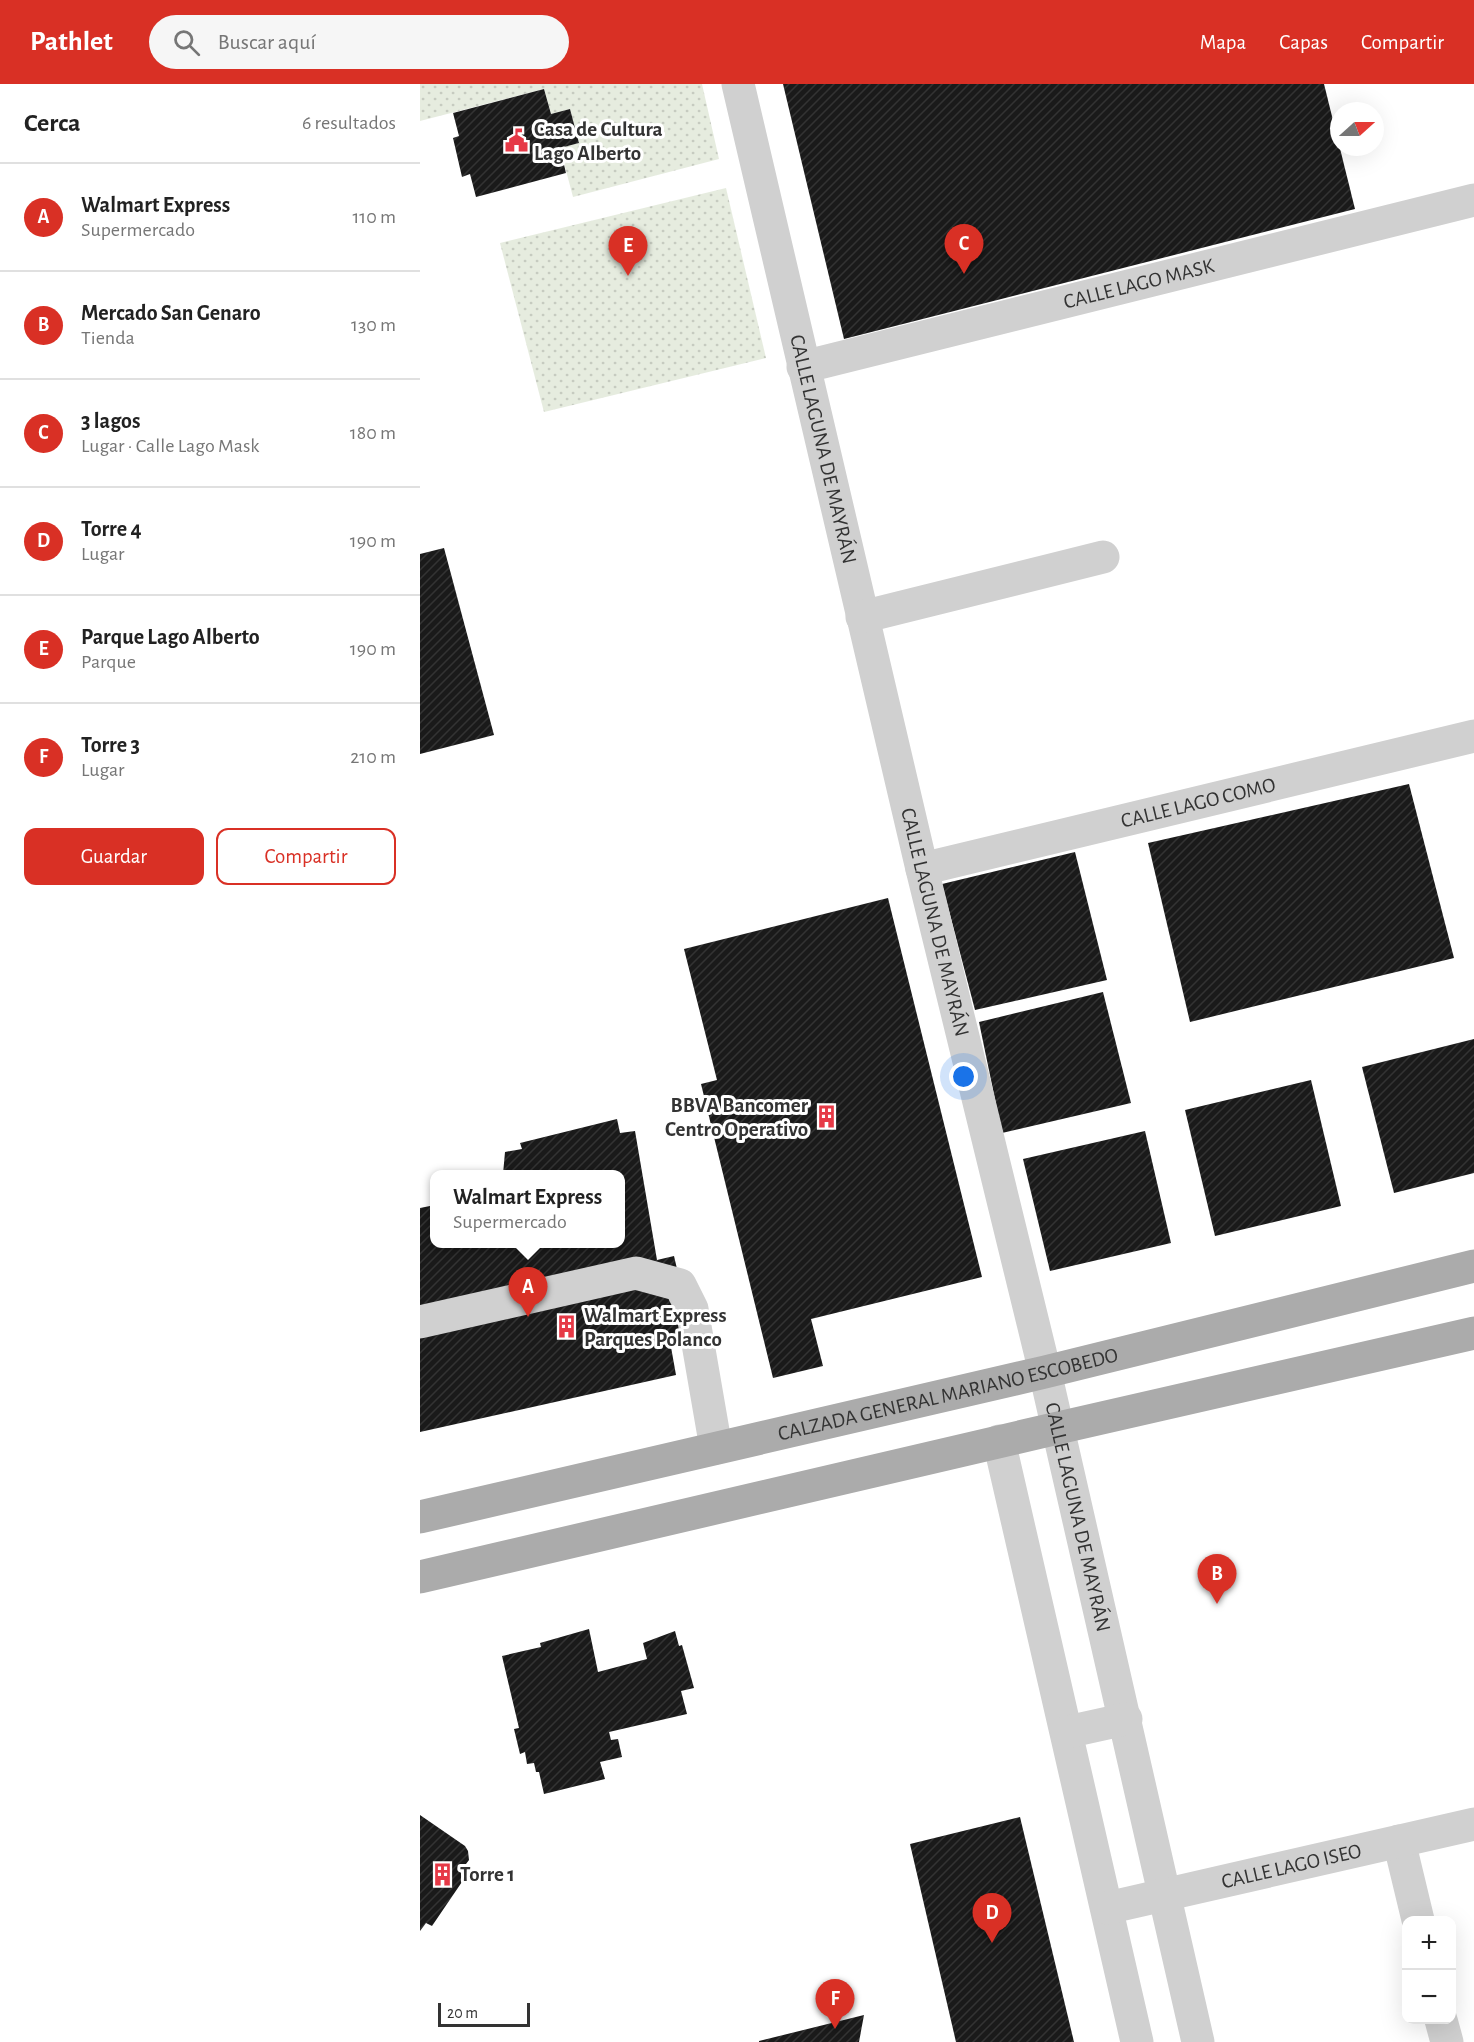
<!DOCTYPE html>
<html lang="es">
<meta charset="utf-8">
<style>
body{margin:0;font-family:"Alegreya Sans",sans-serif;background:#f6f6f6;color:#222}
.controls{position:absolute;right:18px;bottom:18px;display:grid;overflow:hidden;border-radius:12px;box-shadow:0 6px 24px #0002}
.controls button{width:54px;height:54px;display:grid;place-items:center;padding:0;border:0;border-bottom:2px solid #e0e0e0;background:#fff;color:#222;font:30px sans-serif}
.compass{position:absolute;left:910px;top:18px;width:54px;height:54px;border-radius:50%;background:#fff;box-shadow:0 6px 24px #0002;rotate:69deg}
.scale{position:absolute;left:18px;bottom:15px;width:92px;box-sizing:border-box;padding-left:6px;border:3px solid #333;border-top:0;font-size:16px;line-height:21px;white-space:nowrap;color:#333;-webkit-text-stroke:4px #fff;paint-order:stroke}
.you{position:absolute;left:544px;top:993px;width:21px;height:21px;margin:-15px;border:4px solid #fff;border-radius:50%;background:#1a73e8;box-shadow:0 0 0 9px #1a73e833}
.badge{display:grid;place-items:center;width:39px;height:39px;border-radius:50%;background:#d93025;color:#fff;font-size:20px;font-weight:700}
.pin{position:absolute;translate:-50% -50px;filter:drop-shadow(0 2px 3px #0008)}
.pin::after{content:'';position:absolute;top:32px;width:21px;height:18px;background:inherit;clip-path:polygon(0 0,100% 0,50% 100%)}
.popup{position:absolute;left:10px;top:1086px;width:195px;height:78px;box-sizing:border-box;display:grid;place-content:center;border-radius:12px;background:#fff;filter:drop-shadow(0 2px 4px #0005);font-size:20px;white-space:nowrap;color:#767676}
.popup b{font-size:22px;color:#222}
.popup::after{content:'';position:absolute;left:50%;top:100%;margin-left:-12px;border:12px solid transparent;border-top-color:#fff}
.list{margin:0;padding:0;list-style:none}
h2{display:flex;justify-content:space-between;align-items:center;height:78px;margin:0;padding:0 24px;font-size:26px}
h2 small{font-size:20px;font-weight:400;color:#767676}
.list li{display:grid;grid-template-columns:39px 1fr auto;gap:18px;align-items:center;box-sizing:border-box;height:108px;padding:0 24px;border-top:2px solid #e0e0e0}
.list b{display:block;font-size:22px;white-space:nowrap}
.list p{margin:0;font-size:20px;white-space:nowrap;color:#767676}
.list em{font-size:20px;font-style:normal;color:#767676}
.actions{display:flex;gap:12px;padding:18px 24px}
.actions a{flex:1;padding:14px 0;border:2px solid #d93025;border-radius:12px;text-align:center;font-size:21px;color:#d93025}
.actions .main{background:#d93025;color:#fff}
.icon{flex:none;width:33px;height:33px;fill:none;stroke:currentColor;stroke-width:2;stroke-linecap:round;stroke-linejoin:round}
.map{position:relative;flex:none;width:1054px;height:1958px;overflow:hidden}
header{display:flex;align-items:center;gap:36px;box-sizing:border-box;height:84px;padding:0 30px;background:#d93025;color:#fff}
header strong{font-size:28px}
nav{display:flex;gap:33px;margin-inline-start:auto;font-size:21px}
.search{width:420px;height:54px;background:#f6f6f6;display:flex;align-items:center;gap:15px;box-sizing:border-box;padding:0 21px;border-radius:33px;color:#767676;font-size:22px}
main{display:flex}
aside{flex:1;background:#fff}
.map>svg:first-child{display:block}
.park{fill:url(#park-dots)}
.building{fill:url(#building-hatch)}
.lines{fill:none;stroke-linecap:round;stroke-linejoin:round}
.minor{stroke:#d0d0d0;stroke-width:33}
.major{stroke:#ababab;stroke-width:33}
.labels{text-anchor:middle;stroke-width:6;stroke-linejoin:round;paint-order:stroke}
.poi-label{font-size:21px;font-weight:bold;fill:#333;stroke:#fff;text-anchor:start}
.street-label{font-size:21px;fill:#333;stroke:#fff}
</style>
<header>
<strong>Pathlet</strong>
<div class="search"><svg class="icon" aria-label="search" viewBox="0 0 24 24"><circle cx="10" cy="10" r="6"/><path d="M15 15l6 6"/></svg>Buscar aquí</div>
<nav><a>Mapa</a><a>Capas</a><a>Compartir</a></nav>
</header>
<main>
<aside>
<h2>Cerca<small>6 resultados</small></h2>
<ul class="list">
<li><span class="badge">A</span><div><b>Walmart Express</b><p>Supermercado</p></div><em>110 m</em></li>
<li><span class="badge">B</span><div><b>Mercado San Genaro</b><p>Tienda</p></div><em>130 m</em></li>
<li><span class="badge">C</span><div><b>3 lagos</b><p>Lugar · Calle Lago Mask</p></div><em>180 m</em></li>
<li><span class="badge">D</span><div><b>Torre 4</b><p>Lugar</p></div><em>190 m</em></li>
<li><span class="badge">E</span><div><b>Parque Lago Alberto</b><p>Parque</p></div><em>190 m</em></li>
<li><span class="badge">F</span><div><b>Torre 3</b><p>Lugar</p></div><em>210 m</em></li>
</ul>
<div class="actions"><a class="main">Guardar</a><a>Compartir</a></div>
</aside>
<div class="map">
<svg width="1054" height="1958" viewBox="0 0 1054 1958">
<defs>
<pattern id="park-dots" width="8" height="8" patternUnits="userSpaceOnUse" patternTransform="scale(1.5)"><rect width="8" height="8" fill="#e6ecdf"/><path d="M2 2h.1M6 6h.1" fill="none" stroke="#c6cbc0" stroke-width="1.8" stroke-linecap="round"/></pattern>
<pattern id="building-hatch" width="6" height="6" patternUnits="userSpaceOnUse" patternTransform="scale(1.5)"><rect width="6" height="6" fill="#1a1a1a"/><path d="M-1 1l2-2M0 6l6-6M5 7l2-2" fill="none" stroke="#333"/></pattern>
</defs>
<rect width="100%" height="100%" fill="#fff"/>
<!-- park -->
<g class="park">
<path d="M0 0H282L299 75 153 113 140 64 159 59 150 25 131 30 124 5 0 37Z"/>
<path d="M306 104 346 274 124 328 80 159Z"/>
</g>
<!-- building -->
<g class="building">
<path d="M363 0H904L935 125 424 255Z"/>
<path d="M124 5 131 30 150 25 159 59 140 64 146 89 56 113 50 90 42 93 33 54 39 52 33 29Z"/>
<path d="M24 464 74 651 0 670V470Z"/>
<path d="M989 700 1034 874 770 938 728 759Z"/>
<path d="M655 768 687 896 555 926 522 800Z"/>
<path d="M468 814 562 1193 391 1235 403 1282 353 1294 281 1000 297 996 264 865Z"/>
<path d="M683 908 711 1019 582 1049 559 938Z"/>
<path d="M1054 955V1089L974 1109 942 983Z"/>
<path d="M891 996 921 1122 795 1152 765 1026Z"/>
<path d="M197 1035 200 1049 215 1047 237 1176 254 1172 274 1257 251 1263 256 1291 0 1348V1124L15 1121V1160H201V1090H83L85 1068 102 1065 100 1059Z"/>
<path d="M725 1047 751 1159 630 1187 603 1075Z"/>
<path d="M169 1545 178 1588 227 1575 223 1559 255 1547 259 1562 262 1561 274 1604 261 1607 267 1630 189 1648 191 1656 198 1655 202 1673 180 1678 185 1695 124 1710 119 1688H116L114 1679 107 1680 105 1668 100 1670 94 1645 99 1644 82 1572 121 1563 120 1559Z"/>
<path d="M0 1731 45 1762 48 1767 49 1776 40 1788 46 1792 12 1842 6 1839 0 1847Z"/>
<path d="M600 1733 654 1958H536L490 1760Z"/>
<path d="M444 1931 439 1958H339V1957Z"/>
</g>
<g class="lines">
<!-- minor -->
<g class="minor">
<path id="s1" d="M318 0 502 785 625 1288 778 1958"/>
<path id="s2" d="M383 283 1054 116"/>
<path d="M442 533 683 473"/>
<path id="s3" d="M502 785 1054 652"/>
<path d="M0 1238 216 1189 260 1201 272 1225 296 1364"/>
<path d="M579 1357 717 1958"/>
<path d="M647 1648 706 1635"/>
<path d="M979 1757 998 1836"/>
<path id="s4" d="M687 1824 1054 1740"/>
<path d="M1021 1936 1027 1958"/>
</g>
<!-- major -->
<g class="major">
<path id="s5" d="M0 1433 625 1288 1054 1182"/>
<path d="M0 1493 638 1344 1054 1249"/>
</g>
</g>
<!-- icons -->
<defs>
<symbol id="civic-bare" viewBox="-9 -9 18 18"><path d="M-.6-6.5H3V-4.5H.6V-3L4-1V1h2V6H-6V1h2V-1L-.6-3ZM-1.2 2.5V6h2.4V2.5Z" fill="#e63946" stroke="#fff" stroke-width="2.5" paint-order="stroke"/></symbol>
<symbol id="building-bare" viewBox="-9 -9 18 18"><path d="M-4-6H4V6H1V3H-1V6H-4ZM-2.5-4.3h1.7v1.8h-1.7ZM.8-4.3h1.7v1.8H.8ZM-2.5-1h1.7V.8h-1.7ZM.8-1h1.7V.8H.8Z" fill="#e63946" stroke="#fff" stroke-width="2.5" paint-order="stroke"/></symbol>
</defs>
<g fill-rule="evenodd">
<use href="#civic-bare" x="80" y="40" width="33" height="33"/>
<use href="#building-bare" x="390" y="1016" width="33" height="33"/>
<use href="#building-bare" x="130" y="1226" width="33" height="33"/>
<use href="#building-bare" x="6" y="1774" width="33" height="33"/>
</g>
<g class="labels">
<!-- poi labels -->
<g class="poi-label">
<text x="114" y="52">Casa de Cultura<tspan x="114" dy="24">Lago Alberto</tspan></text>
<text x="388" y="1028" text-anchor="end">BBVA Bancomer<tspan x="388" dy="24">Centro Operativo</tspan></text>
<text x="164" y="1238">Walmart Express<tspan x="164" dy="24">Parques Polanco</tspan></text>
<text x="40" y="1797">Torre 1</text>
</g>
<!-- street labels -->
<g class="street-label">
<text dy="7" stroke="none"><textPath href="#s2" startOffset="346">CALLE LAGO MASK</textPath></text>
<text dy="7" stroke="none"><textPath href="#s1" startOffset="375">CALLE LAGUNA DE MAYRÁN</textPath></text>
<text dy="7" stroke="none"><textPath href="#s3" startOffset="284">CALLE LAGO COMO</textPath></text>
<text dy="7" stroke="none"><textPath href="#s1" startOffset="861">CALLE LAGUNA DE MAYRÁN</textPath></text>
<text dy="7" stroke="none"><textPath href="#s5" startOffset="542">CALZADA GENERAL MARIANO ESCOBEDO</textPath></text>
<text dy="7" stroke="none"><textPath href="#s1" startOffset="1473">CALLE LAGUNA DE MAYRÁN</textPath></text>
<text dy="7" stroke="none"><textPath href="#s4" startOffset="189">CALLE LAGO ISEO</textPath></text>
</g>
</g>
</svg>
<div class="controls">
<button>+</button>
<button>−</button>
</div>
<svg class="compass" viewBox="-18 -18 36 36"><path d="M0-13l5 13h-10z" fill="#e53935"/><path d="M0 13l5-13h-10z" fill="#767676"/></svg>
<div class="scale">20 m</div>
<div class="you"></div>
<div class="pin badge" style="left:108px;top:1233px">A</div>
<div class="popup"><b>Walmart Express</b>Supermercado</div>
<div class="pin badge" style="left:797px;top:1520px">B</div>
<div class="pin badge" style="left:544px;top:190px">C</div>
<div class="pin badge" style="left:572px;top:1859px">D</div>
<div class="pin badge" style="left:208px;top:192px">E</div>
<div class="pin badge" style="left:415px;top:1945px">F</div>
</div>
</main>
